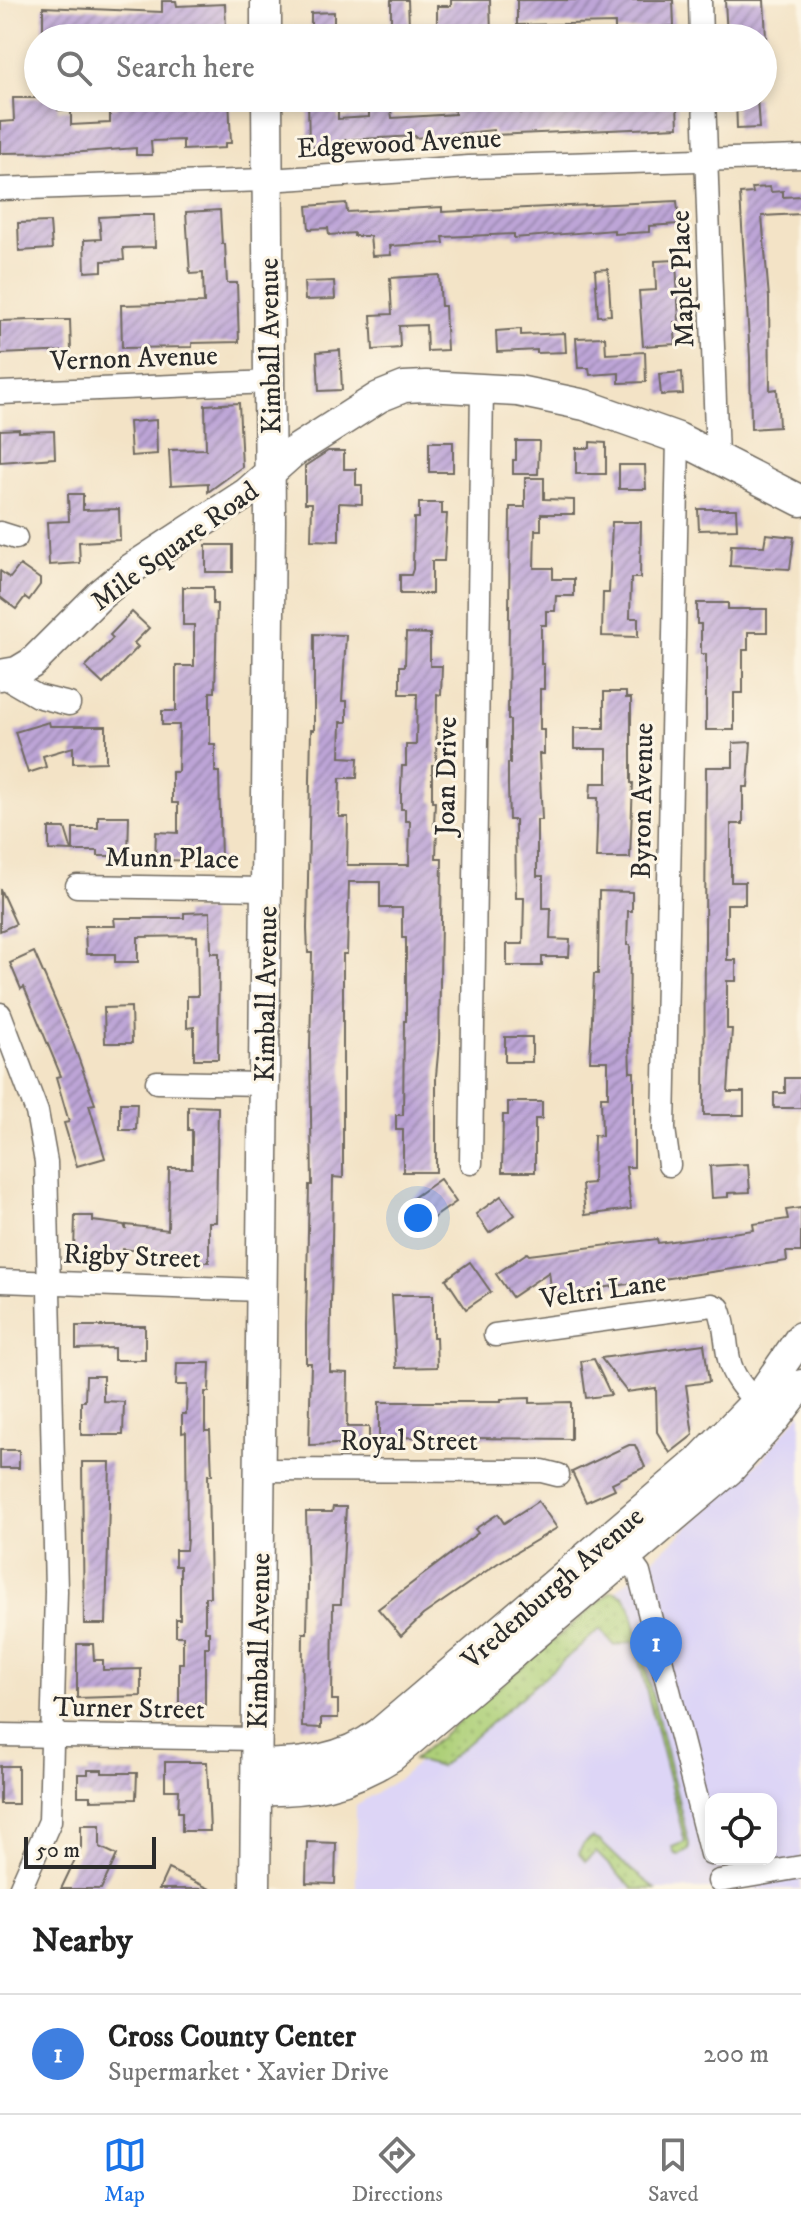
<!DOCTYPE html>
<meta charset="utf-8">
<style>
body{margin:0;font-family:"IM FELL DW Pica",serif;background:#f6f6f6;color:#222}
.controls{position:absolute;right:24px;bottom:24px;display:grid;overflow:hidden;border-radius:16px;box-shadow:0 4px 12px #0003}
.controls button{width:72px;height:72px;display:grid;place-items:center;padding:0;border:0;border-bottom:2px solid #e0e0e0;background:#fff;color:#222;font:40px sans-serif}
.scale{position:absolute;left:24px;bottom:20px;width:132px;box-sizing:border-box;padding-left:8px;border:4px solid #2b2b2b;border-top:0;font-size:22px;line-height:28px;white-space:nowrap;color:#2b2b2b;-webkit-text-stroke:6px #fcf5e5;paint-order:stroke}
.you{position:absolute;left:418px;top:1218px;width:28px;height:28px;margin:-20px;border:6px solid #fff;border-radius:50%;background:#1a73e8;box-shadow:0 0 0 12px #1a73e833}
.badge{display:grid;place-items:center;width:52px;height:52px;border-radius:50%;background:#1a73e8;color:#fff;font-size:26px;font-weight:700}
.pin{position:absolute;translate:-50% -66px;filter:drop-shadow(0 2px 4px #0008)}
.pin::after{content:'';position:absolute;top:42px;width:28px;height:24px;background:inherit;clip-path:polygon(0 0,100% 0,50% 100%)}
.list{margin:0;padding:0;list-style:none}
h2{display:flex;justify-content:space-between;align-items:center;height:104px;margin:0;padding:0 32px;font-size:34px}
h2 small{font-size:26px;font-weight:400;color:#767676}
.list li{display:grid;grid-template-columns:52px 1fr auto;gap:24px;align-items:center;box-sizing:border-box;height:120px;padding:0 32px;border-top:2px solid #e0e0e0}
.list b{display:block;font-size:30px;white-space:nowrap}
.list p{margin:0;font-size:26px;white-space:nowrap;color:#767676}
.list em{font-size:26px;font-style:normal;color:#767676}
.icon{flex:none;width:44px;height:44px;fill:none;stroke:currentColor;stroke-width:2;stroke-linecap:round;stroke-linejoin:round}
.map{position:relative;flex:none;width:801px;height:1889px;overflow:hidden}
.search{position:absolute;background:#fff;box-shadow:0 4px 12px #0003;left:24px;right:24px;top:24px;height:88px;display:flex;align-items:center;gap:20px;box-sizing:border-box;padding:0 28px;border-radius:44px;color:#767676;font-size:30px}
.sheet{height:224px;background:#fff}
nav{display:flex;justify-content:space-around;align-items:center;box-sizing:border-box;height:112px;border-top:2px solid #e0e0e0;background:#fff;font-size:22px;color:#767676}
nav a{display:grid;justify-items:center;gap:4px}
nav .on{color:#1a73e8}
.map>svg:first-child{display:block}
.built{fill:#ddd5f6;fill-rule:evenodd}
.grass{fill:url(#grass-dots);stroke:#6c7e52;stroke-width:2}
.building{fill:url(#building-hatch)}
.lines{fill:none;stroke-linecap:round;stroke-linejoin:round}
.street-casing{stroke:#716b61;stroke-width:25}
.secondary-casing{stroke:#716b61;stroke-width:33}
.street{stroke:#fff;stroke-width:22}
.secondary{stroke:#fff;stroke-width:30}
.labels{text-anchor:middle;stroke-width:6;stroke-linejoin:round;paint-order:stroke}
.street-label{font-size:28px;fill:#2b2b2b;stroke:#fcf5e5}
</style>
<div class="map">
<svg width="801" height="1889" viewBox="0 0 801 1889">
<defs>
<pattern id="grass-dots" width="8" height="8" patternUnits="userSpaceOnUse" patternTransform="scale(2)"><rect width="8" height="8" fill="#aed079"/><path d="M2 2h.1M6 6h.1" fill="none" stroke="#96b369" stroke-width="1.8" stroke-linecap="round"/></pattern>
<pattern id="building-hatch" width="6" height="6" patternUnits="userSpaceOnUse" patternTransform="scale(2)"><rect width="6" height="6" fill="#bda5d7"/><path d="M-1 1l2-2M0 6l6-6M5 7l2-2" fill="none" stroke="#9a87af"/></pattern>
</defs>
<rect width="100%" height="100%" fill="#fcf5e5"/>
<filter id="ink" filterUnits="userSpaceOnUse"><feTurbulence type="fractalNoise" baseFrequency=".0125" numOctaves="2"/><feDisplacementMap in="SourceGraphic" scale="16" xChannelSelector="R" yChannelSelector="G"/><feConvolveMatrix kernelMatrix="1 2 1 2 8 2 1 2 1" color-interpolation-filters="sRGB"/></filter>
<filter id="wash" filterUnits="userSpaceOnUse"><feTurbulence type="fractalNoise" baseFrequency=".006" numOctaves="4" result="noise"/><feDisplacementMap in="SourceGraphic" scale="32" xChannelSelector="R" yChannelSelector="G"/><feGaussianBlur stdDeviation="1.8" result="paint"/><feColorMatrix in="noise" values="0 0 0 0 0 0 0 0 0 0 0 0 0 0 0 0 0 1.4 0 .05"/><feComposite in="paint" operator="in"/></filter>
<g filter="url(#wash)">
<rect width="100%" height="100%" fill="#f3e3c6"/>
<!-- built -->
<path class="built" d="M801 1412V1889H356V1805L399 1779 672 1542 760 1461ZM711 1799H771V1859H711Z"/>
<!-- grass -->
<g class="grass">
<path d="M612 1591 623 1595 630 1605 689 1844V1850L680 1855 675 1854 672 1847 685 1842 634 1641 615 1646 600 1629 440 1767 413 1760Z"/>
<path d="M592 1838 600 1841 625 1865 656 1889H633L596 1852 585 1861 579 1854C582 1845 584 1841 592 1838Z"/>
</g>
<g id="blocks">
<!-- building -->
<g class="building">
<path d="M391 0H408L409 26H391Z"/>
<path d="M451 0H490L491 35 437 33V6H451Z"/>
<path d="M517 0H673L674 26 615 31V23L517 25Z"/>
<path d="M725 0H764L766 38H727Z"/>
<path d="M162 1H176L177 6 225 4 226 30 178 32 179 38H43V7L162 12Z"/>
<path d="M334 12V33H311V13Z"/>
<path d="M13 98H58V110H71V125L110 123V107H118V98H229L231 143H225V148L183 150V140L151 141 152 155H136V148L82 152 0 153V122L14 121Z"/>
<path d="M308 98H338V119L369 117V111L391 110 392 118 455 114 454 108 520 100 521 113 568 110V103L588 102 589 110 677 104 678 127 493 135V130L415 138V136L345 140V144L309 147Z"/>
<path d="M736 98H757L759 128 737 129Z"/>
<path d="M770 187 771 192 783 191V197L801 196V214L762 216 769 298 770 390 777 389 779 427 751 429 750 357 740 194 753 193 752 188Z"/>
<path d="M677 201 679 224 649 226V232L614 234V230L514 238V234L443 237 444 243 390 246 391 255 372 256 370 236H354V233L329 235 328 228 309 229 307 206 346 203 347 212 442 207V212Z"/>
<path d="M220 210 222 244H225L227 283H237L239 342 192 343V347L122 348 121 305 204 303 203 273 190 274 186 212Z"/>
<path d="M135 215H154L155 247 123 248 124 260 102 261V271L85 272 84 240 101 239 99 217Z"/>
<path d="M50 222 52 249 19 251 18 223Z"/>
<path d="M676 260 679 322H674L676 344 643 346 639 291 656 290 655 261Z"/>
<path d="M608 269 611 315 598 316 595 270Z"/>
<path d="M439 275 441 306H445L447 350 427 351 426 325 399 326 400 348 373 350 371 315 392 314 390 278Z"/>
<path d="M334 281 335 299 305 300 304 282Z"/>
<path d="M32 320H70L71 351 0 354V321Z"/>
<path d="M521 329V335L565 333 566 352 537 353V350L497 352 496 331Z"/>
<path d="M605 337 606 354 645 352 646 382 619 383V373L590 375 589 368H578L576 338Z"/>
<path d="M340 350 342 390 319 391 317 352Z"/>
<path d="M682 372 683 394 661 395 659 374Z"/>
<path d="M239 403 242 467 208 492V483L171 485 169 450 206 449 205 405Z"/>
<path d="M156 420 157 454 131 456 129 422Z"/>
<path d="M19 429V432L54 431 55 458 0 462V430Z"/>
<path d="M516 441H539L538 474H513V460H516Z"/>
<rect x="429" y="442" width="24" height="30"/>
<path d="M590 442 606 443V474H576V448H590Z"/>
<path d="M328 451H344V469H356V485H362V504L339 503V541L311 540 312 503H305V466Z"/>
<path d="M619 465H645L646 489H619Z"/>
<path d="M525 478H544V499L574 500V514H541V530H535L534 568H553V579H574V596H556L555 611H546V625H541V664H544V689H540V730H544V754H539L542 820H537V876H543V908H551L550 939 570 940 569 957H542V966H507V944H523L524 898H516L515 820H509L508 785V763H510V720H508L510 507H525Z"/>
<path d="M68 494H83V510L119 509 120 540 79 542 80 563 49 565 47 522 69 521Z"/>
<path d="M419 503H442V514H447L444 561H432V594H400V575H411L413 569 414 518H419Z"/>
<path d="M698 509H736L737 529 699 530Z"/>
<path d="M612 522H641L640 578H631L630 618H638V637L602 636 603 593H609Z"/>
<path d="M766 534 794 537 790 569 730 566 731 545 764 546Z"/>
<rect x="206" y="545" width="27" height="27"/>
<path d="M20 565 40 579V585L29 600 25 597 16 609 0 597V571L10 578Z"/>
<path d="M183 587H213V604H217L215 692H210V744H215V772H219L221 861 155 860 156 832 178 833V803H172V772H178L179 725H162V711H176V666H194V625H183Z"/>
<path d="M697 603H728V609H767V632H748V650H743V693H734V730H706V654H701V624H697Z"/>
<path d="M132 612 149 628 134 643 138 647 103 684 85 667 113 638 110 635Z"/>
<path d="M406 633 430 634V666H442L441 695 437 694 436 765H432V802H435L434 826H437L436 858H442L439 1043 436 1076V1172H403V1130H396V1115H403L404 1021H406V938H402V908H380V882H349L347 954H343V1178L333 1177 330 1372 348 1373 347 1427H369V1443L309 1445 311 1363H306V1326L309 1185H312L310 1049 312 953H308L307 929 311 730H314V634L346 635 342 701H347V722H341L340 757 358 758 357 778H340L339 817H348L347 865H409L410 821H405V809H401V789L402 766H406V745H416L417 694H400V666H405Z"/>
<path d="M604 692H626V698H631V783H633L630 858H596L598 798H590L591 783H607V749H574V728H604Z"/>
<path d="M49 722 50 726H106V762L73 763V747L43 756 46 767 28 773 15 732Z"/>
<path d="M751 742 748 787H743V824H731V882H745V904H727V960H736V981H727V1029H732L728 1092H744V1115H704L706 767H733V743Z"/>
<path d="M98 816H129L128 856H98V851H73V828H98Z"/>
<path d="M49 828H65L72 851 49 850Z"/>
<path d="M0 889 16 924 0 931Z"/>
<path d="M599 891 632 892V911H628L627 945H630L629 1043 630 1072H634V1167H626L631 1209 585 1215 582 1184 593 1183 594 1135 602 1136 601 1097H608V1061H590L594 974H598Z"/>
<path d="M210 912 211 953H219L218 1059H194V1027L187 1028V996H198L197 936 138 937V962H115V954H86L85 926H115L114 918H184V913Z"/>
<path d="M34 952 69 1032 95 1104 89 1105 105 1158 77 1166 64 1123 69 1122 56 1077 61 1076 24 987 21 989 10 963Z"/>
<path d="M131 1007 132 1043H105L104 1008Z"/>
<rect x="505" y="1037" width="27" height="25"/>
<path d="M785 1078H801V1108H774V1093H785Z"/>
<path d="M508 1102H542V1119H535V1172H502L503 1115H508Z"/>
<path d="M120 1103H137L136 1130H120Z"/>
<path d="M188 1106 218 1107 216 1222H209V1262L151 1261V1252L123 1249 122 1255 74 1252 75 1216H93V1221L124 1225 126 1230V1225L168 1230 169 1168H192V1130H188Z"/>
<path d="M748 1164 750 1192 728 1193V1197L712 1198 710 1166Z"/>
<path d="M440 1179 456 1202 429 1221 413 1198Z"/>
<path d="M501 1196 515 1215 489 1233 476 1214Z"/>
<path d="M801 1208V1252H786L787 1261 552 1295 549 1272 512 1297 496 1274 527 1253 529 1255 657 1239 658 1243 754 1230 753 1224 788 1219 786 1210Z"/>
<path d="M470 1262 491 1292 466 1309 446 1279Z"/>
<path d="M392 1295H433V1337H436L437 1367 396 1368Z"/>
<path d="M76 1326H145V1360H114V1348L76 1349Z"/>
<path d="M704 1344 709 1382 686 1385 693 1435 670 1453 657 1432 656 1388 627 1392 601 1358Z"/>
<path d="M594 1359 611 1395 586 1398 581 1361Z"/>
<path d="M177 1363H210L209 1392H205V1431H210L212 1475H208L210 1597H205V1631H209V1647H205V1705L179 1706V1663H183V1636H176V1619H180V1566H175V1550H186L187 1539 186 1432 182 1433V1414H186L187 1385H176Z"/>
<path d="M86 1376H103V1401L124 1402 123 1435H81V1401H85Z"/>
<path d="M530 1398V1403L571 1402V1439L379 1437V1402H501V1399Z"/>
<path d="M629 1445H635L645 1467 612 1483 615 1489 586 1502 572 1472Z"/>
<rect x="0" y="1450" width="19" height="18"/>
<path d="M82 1462H110L106 1624H84Z"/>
<path d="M538 1501 557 1528 498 1563 423 1615 401 1636 378 1609 478 1533 475 1529 498 1514 504 1523Z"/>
<path d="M333 1507H346L341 1604H333L332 1700H338V1718H321V1728L302 1727 303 1633H307L308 1581 306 1512H332Z"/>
<path d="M77 1644H93L94 1660H103V1670L141 1669V1696L77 1698Z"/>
<path d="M165 1762H207L210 1831H182V1812H178L179 1790H165Z"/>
<rect x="0" y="1766" width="18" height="38"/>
<path d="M88 1770H102V1773H137L136 1799 90 1800V1796H78V1774H88Z"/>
<path d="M81 1825H100V1847L117 1855 101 1889H61L81 1847Z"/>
<path d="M307 1842 336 1843 335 1884 306 1883Z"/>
<path d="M168 1869 210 1889H159Z"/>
</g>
</g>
</g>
<g filter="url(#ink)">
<use href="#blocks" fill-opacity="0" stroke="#716b61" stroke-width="2"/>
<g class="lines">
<defs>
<g id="street">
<path d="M700 0 701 38"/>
<path d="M704 98 717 458"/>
<path d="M0 189 268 180 469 167 801 157"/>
<path d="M0 393 270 382"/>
<path d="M0 533 16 538"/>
<path d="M1 675 37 696 69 704"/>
<path d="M77 886 266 889"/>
<path d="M0 1014 37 1112 46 1162 56 1591 50 1821 20 1889"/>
<path d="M157 1082 264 1084"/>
<path d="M471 1163 482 389"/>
<path d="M669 1165 664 1129 678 438"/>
<path d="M0 1281 261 1290"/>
<path d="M495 1335 712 1305 719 1308C726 1324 725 1342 729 1359 732 1376 744 1389 756 1402"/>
<path d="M259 1470 542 1471 558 1475"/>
<path d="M619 1546 639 1573 711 1854"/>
<path d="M0 1735 257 1739"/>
<path d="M719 1881 801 1867"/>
</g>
<g id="secondary">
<path d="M266 0V38"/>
<path d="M0 675 17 672 32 663 100 595 131 569 247 493 293 452 379 397 404 387 426 386 518 391 585 405 678 438 801 501"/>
<path d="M257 1765C304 1764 342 1761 380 1733L698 1462 756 1402 801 1337"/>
<path d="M257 1790C308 1792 348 1784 392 1756L729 1470 775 1419 801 1385"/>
<path d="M255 1889 270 521 267 98"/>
</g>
</defs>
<!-- street casing -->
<use href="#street" class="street-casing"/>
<!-- secondary casing -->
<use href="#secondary" class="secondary-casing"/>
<!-- street -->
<use href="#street" class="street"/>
<!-- secondary -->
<use href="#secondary" class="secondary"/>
</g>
</g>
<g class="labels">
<!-- street labels -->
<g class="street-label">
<text transform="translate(399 142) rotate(-3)" y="10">Edgewood Avenue</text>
<text transform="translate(681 279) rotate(-92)" y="10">Maple Place</text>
<text transform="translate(269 346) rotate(-91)" y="10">Kimball Avenue</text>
<text transform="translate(134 357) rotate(-2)" y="10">Vernon Avenue</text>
<text transform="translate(174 545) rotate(-36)" y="10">Mile Square Road</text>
<text transform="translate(445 776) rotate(-89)" y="10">Joan Drive</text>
<text transform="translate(641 801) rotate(-89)" y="10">Byron Avenue</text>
<text transform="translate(172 857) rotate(1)" y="10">Munn Place</text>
<text transform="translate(265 994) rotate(-89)" y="10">Kimball Avenue</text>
<text transform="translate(132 1255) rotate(2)" y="10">Rigby Street</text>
<text transform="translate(603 1289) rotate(-8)" y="10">Veltri Lane</text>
<text x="409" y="1450">Royal Street</text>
<text transform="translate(552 1587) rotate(-41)" y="10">Vredenburgh Avenue</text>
<text transform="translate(258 1641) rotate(-89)" y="10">Kimball Avenue</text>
<text transform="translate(129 1707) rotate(1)" y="10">Turner Street</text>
</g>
</g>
</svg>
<div class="controls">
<button><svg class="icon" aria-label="locate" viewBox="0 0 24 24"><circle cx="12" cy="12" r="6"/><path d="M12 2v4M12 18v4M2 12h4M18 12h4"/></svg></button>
</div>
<div class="scale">50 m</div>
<div class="you"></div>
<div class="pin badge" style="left:656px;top:1683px;background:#3f7fe0">1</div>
<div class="search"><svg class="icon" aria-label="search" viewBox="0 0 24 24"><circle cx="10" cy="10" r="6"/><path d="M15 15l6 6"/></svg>Search here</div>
</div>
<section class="sheet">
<h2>Nearby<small></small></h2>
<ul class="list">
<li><span class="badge" style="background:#3f7fe0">1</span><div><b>Cross County Center</b><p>Supermarket · Xavier Drive</p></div><em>200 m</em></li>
</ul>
</section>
<nav>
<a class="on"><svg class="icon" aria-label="map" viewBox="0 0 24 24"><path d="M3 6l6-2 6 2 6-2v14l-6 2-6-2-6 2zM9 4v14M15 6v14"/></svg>Map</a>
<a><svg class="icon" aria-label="directions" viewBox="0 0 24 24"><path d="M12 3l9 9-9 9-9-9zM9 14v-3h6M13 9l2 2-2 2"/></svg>Directions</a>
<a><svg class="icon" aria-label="saved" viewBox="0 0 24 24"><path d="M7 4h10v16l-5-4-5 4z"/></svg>Saved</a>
</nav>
